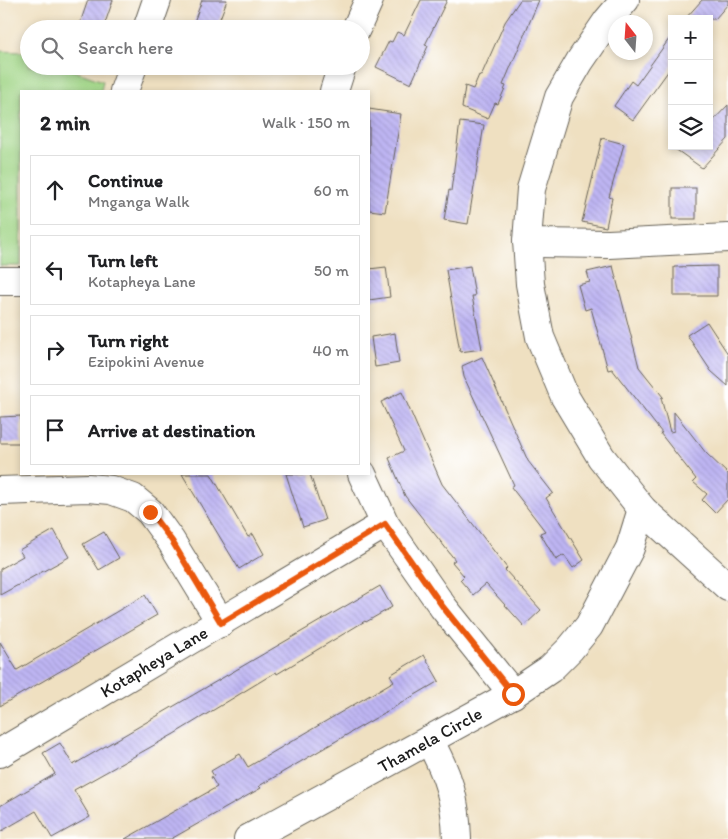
<!DOCTYPE html>
<meta charset="utf-8">
<style>
body{margin:0;font-family:Itim,sans-serif;background:#f6f6f6;color:#202124}
.controls{position:absolute;right:15px;top:15px;display:grid;overflow:hidden;border-radius:0px;box-shadow:0 2px 8px #0003}
.controls button{width:45px;height:45px;display:grid;place-items:center;padding:0;border:0;border-bottom:1px solid #e0e0e0;background:#fff;color:#202124;font:25px sans-serif}
.compass{position:absolute;left:608px;top:15px;width:45px;height:45px;border-radius:50%;background:#fff;box-shadow:0 2px 8px #0003;rotate:343deg}
.stop{position:absolute;width:15px;height:15px;margin:-11px;border:4px solid #ea580c;border-radius:50%;background:#fff}
.stop.end{background:#ea580c;border-color:#fff;box-shadow:0 1px 5px #0008}
.list{margin:0;padding:0;list-style:none}
h2{display:flex;justify-content:space-between;align-items:center;height:65px;margin:0;padding:0 20px;font-size:21px}
h2 small{font-size:16px;font-weight:400;color:#757577}
.list li{display:grid;grid-template-columns:32px 1fr auto;gap:15px;align-items:center;box-sizing:border-box;height:70px;margin:0 10px 10px;padding:0 10px;border:1px solid #e0e0e0;border-radius:0px}
.list b{display:block;font-size:19px;white-space:nowrap}
.list p{margin:0;font-size:16px;white-space:nowrap;color:#757577}
.list em{font-size:16px;font-style:normal;color:#757577}
.icon{flex:none;width:28px;height:28px;fill:none;stroke:currentColor;stroke-width:2;stroke-linecap:round;stroke-linejoin:round}
.map{position:relative;flex:none;width:728px;height:839px;overflow:hidden}
.search{position:absolute;background:#fff;box-shadow:0 2px 8px #0003;left:20px;top:20px;width:350px;height:55px;display:flex;align-items:center;gap:12px;box-sizing:border-box;padding:0 18px;border-radius:28px;color:#757577;font-size:19px}
.panel{position:absolute;background:#fff;box-shadow:0 2px 8px #0003;left:20px;top:90px;width:350px;height:385px;border-radius:0px}
.map>svg:first-child{display:block}
.grass{fill:#9fd484;stroke:#5e7850}
.building{fill:url(#building-back-hatch)}
.lines{fill:none;stroke-linecap:round;stroke-linejoin:round}
.minor-casing{stroke:#666156;stroke-width:30}
.minor{stroke:#fff;stroke-width:28}
.route{stroke:#ea580c;stroke-width:6}
.labels{text-anchor:middle;stroke-width:5;stroke-linejoin:round;paint-order:stroke}
.street-label{font-size:18px;fill:#1c1c1c;stroke:#fff}
</style>
<div class="map">
<svg width="728" height="839" viewBox="0 0 728 839">
<defs>
<pattern id="building-back-hatch" width="6" height="6" patternUnits="userSpaceOnUse" patternTransform="scale(1.25)"><rect width="6" height="6" fill="#beb5f3"/><path d="M-1 5l2 2M0 0l6 6M5-1l2 2" fill="none" stroke="#a39bd0"/></pattern>
</defs>
<rect width="100%" height="100%" fill="#fff"/>
<filter id="ink" filterUnits="userSpaceOnUse"><feTurbulence type="fractalNoise" baseFrequency=".02" numOctaves="2"/><feDisplacementMap in="SourceGraphic" scale="10" xChannelSelector="R" yChannelSelector="G"/><feConvolveMatrix kernelMatrix="1 2 1 2 8 2 1 2 1" color-interpolation-filters="sRGB"/></filter>
<filter id="wash" filterUnits="userSpaceOnUse"><feTurbulence type="fractalNoise" baseFrequency=".0096" numOctaves="4" result="noise"/><feDisplacementMap in="SourceGraphic" scale="20" xChannelSelector="R" yChannelSelector="G"/><feGaussianBlur stdDeviation="1.12" result="paint"/><feColorMatrix in="noise" values="0 0 0 0 0 0 0 0 0 0 0 0 0 0 0 0 0 1.4 0 .05"/><feComposite in="paint" operator="in"/></filter>
<g filter="url(#wash)">
<rect width="100%" height="100%" fill="#efe0c1"/>
<!-- grass -->
<path class="grass" d="M0 51 21 52 29 55V66H60L103 81 101 91H21V266H0Z"/>
<g id="blocks">
<!-- building -->
<g class="building">
<path d="M88 0H113L103 29H78Z"/>
<path d="M202 0H227L216 29 194 22Z"/>
<path d="M421 0H447L425 45 428 46 411 84 376 67 389 41 392 42 397 32 404 35Z"/>
<path d="M520 0H539L503 85 506 86 498 104 495 103 488 119 462 108 465 86 473 89 479 75 481 76 505 22Z"/>
<path d="M702 0H728V4L715 19H685Z"/>
<path d="M672 35V66L633 120 614 106 631 81 636 85Z"/>
<path d="M728 105V139L702 168 671 146H709V125Z"/>
<path d="M369 109 401 114 385 212 369 210Z"/>
<path d="M460 122 484 125 468 224 444 220 449 190 451 191Z"/>
<path d="M602 138 624 144 609 197 612 198 606 227 582 222Z"/>
<rect x="672" y="188" width="24" height="31"/>
<path d="M470 266 475 296H472L482 349 460 352 446 270Z"/>
<path d="M613 266 639 367 663 397 661 398 670 432 674 431V412L706 453 728 474V499L715 513 702 500 707 494 693 482 696 479 660 433H662L612 369 608 370 591 308 585 310 578 285 590 282 587 272Z"/>
<path d="M717 266V296H674V267Z"/>
<path d="M386 267 390 297 369 300V269Z"/>
<path d="M707 322 728 354V386L711 371 687 335Z"/>
<path d="M395 333 399 363 375 367 371 337Z"/>
<path d="M482 357 528 461 553 493 546 498 584 560 573 568 564 555 556 560 540 533 545 531 511 487 514 485 464 377 462 366Z"/>
<path d="M402 392 442 484 507 568 505 570 541 610 524 626 486 584 473 595 460 580 464 576 452 562 455 560 405 496 389 458 404 451 381 402Z"/>
<path d="M21 416V443H0V417Z"/>
<path d="M182 474H211L248 537 253 534 264 554 239 569Z"/>
<path d="M286 474H310L325 520 303 527Z"/>
<path d="M54 530 69 557 0 595V569L23 556 19 550Z"/>
<path d="M104 532 119 558 99 570 83 544Z"/>
<path d="M380 586 392 607 366 622 365 621 277 674 276 672 174 734 74 790 90 817 52 838 36 811 0 832V806L55 774 43 753 60 743 73 765Z"/>
<path d="M145 595 157 615 0 706V642L17 670Z"/>
<path d="M424 655 439 681 259 786 261 788 171 839H125L217 787 211 777 214 776 211 771 240 754 248 767 394 681 390 675Z"/>
</g>
</g>
</g>
<g filter="url(#ink)">
<use href="#blocks" fill-opacity="0" stroke="#666156" stroke-width="1"/>
<g class="lines">
<defs>
<g id="minor">
<path d="M625 0 608 20 580 61 559 97 531 189 527 241 530 284 540 337 565 397 601 457 642 509 728 587"/>
<path d="M147 29 157 0"/>
<path d="M356 29 369 0"/>
<path d="M124 91 133 66"/>
<path d="M334 91 342 66"/>
<path d="M527 241 536 243 609 244 728 238"/>
<path d="M0 281H21"/>
<path d="M362 474 385 524 443 607 513 694"/>
<path d="M0 491 88 488 111 490 133 498 150 512 171 541 221 623"/>
<path d="M429 740C448 774 456 800 457 839"/>
<path d="M0 753 385 524"/>
<path d="M248 839 513 694 550 669 570 649 589 626 630 548 642 509"/>
</g>
</defs>
<!-- minor casing -->
<use href="#minor" class="minor-casing"/>
<!-- minor -->
<use href="#minor" class="minor"/>
</g>
</g>
<g class="lines" filter="url(#ink)">
<!-- route -->
<path class="route" d="M150 512 172 541 221 623 385 524 443 607 513 694"/>
</g>
<g class="labels">
<!-- street labels -->
<g class="street-label">
<text transform="translate(154 662) rotate(-31)" y="6">Kotapheya Lane</text>
<text transform="translate(430 740) rotate(-29)" y="6">Thamela Circle</text>
</g>
</g>
</svg>
<div class="controls">
<button>+</button>
<button>−</button>
<button><svg class="icon" aria-label="layers" viewBox="0 0 24 24"><path d="M12 4l9 5-9 5-9-5zM3 14l9 5 9-5"/></svg></button>
</div>
<svg class="compass" viewBox="-18 -18 36 36"><path d="M0-13l5 13h-10z" fill="#e53935"/><path d="M0 13l5-13h-10z" fill="#757577"/></svg>
<div class="stop" style="left:513px;top:694px"></div>
<div class="stop end" style="left:150px;top:512px"></div>
<div class="search"><svg class="icon" aria-label="search" viewBox="0 0 24 24"><circle cx="10" cy="10" r="6"/><path d="M15 15l6 6"/></svg>Search here</div>
<section class="panel">
<h2>2 min<small>Walk · 150 m</small></h2>
<ul class="list">
<li><svg class="icon" aria-label="ahead" viewBox="0 0 24 24"><path d="M12 20V5M6 11l6-6 6 6"/></svg><div><b>Continue</b><p>Mnganga Walk</p></div><em>60 m</em></li>
<li><svg class="icon" aria-label="left" viewBox="0 0 24 24"><path d="M17 20v-9H6M10 6l-5 5 5 5"/></svg><div><b>Turn left</b><p>Kotapheya Lane</p></div><em>50 m</em></li>
<li><svg class="icon" aria-label="right" viewBox="0 0 24 24"><path d="M7 20v-9h11M14 6l5 5-5 5"/></svg><div><b>Turn right</b><p>Ezipokini Avenue</p></div><em>40 m</em></li>
<li><svg class="icon" aria-label="arrive" viewBox="0 0 24 24"><path d="M6 21V4h12l-3 4 3 4H6"/></svg><div><b>Arrive at destination</b></div></li>
</ul>
</section>
</div>
